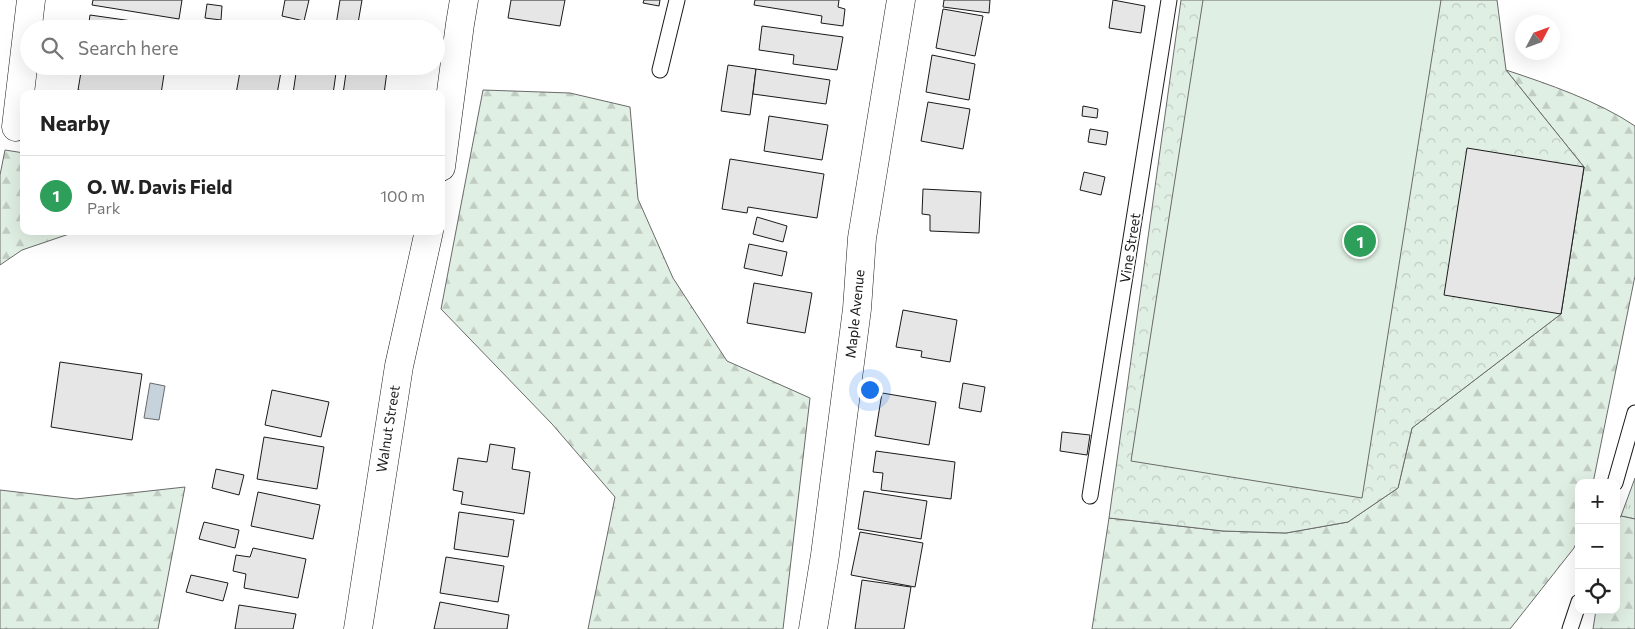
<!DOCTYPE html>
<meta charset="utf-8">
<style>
body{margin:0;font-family:Commissioner,sans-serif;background:#f2f2f2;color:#222}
.controls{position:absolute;right:15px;bottom:15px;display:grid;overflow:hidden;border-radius:10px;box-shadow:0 5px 20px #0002}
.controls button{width:45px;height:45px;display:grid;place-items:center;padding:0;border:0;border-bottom:1px solid #e0e0e0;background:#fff;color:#222;font:25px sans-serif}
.compass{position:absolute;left:1515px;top:15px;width:45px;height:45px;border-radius:50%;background:#fff;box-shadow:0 5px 20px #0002;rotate:49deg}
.you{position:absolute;left:869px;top:389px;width:18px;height:18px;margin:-12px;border:4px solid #fff;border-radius:50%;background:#1a73e8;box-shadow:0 0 0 8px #1a73e833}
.badge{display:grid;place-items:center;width:32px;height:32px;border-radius:50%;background:#c62828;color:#fff;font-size:16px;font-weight:700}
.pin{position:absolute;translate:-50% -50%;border:2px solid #fff;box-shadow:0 1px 5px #0006}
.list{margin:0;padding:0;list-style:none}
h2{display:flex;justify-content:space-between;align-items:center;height:65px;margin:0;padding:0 20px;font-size:21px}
h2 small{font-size:16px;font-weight:400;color:#767676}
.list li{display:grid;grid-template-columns:32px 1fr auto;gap:15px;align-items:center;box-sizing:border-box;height:80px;padding:0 20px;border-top:1px solid #e0e0e0}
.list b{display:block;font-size:19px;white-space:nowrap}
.list p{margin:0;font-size:16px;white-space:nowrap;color:#767676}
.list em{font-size:16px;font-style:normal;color:#767676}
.icon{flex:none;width:28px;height:28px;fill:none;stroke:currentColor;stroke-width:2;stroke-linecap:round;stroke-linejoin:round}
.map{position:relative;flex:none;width:1635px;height:629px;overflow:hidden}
.search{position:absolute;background:#fff;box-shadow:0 5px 20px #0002;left:20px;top:20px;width:425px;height:55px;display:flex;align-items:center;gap:12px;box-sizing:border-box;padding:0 18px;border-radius:28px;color:#767676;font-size:19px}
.panel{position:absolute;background:#fff;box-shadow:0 5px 20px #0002;left:20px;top:90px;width:425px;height:145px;border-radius:10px}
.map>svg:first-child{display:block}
.grass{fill:url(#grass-tufts);stroke:#6a6a6a}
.forest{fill:url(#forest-firs);stroke:#6a6a6a}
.park{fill:url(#park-crowns);stroke:#6a6a6a}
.garden{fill:#e0efe3;stroke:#6a6a6a}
.water{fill:#c6d2dc;stroke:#6a6a6a}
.building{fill:#e6e6e6;stroke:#1a1a1a}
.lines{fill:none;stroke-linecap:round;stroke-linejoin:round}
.service-casing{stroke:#1a1a1a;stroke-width:17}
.minor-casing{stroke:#1a1a1a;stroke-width:29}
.service{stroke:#fff;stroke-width:15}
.minor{stroke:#fff;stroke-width:28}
.labels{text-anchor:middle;stroke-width:4;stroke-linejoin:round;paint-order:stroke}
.street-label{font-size:14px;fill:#1a1a1a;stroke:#fff}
</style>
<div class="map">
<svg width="1635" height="629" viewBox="0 0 1635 629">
<defs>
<pattern id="grass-tufts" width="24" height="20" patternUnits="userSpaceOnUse" patternTransform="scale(1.25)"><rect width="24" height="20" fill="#e0efe3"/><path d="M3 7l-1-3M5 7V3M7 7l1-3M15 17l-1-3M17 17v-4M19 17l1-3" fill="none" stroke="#c0ccc2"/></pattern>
<pattern id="forest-firs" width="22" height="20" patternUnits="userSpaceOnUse" patternTransform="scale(1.25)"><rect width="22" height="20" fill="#e0efe3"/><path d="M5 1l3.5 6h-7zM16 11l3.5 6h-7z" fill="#c0ccc2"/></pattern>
<pattern id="park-crowns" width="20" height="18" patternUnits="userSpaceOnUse" patternTransform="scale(1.25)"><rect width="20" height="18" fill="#e0efe3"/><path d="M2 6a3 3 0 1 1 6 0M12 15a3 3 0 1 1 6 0" fill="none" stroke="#c0ccc2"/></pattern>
</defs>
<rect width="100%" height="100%" fill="#fff"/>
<!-- grass -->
<path class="grass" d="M1635 478V519L1621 516Z"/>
<!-- forest -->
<g class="forest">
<path d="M1506 70C1548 84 1598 101 1635 126V276L1593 483H1579V537L1574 548 1510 629H1092L1109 518 1223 531 1286 533 1348 522 1398 488 1412 428 1561 314 1584 167Z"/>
<path d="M483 90 570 93 630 107 638 199 673 278 727 361 810 398 783 629H588L615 497 552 424 441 309Z"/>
<path d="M5 150 24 153V231H78L22 250 0 265V175Z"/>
<path d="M185 487 158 629H0V490L76 499Z"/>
<path d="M1621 516 1635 519V629H1593L1596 610H1616V523Z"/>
</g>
<!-- park -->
<path class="park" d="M1181 0H1497L1506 70 1584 167 1561 314 1412 428 1398 488 1348 522 1286 533 1223 531 1109 518Z"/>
<!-- garden -->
<path class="garden" d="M1203 0H1441L1362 498 1131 461Z"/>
<!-- water -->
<path class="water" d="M150 383 165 386 159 420 144 418Z"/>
<!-- building -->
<g class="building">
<path d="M93 0H182L179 19 92 5Z"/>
<path d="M285 0H309L304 21 282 16Z"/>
<path d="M340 0H362L357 29 336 25Z"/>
<path d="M511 0H565L560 26 508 18Z"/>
<path d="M644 0H660L659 6 643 3Z"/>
<path d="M755 0H839L838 7 845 9 843 26 821 23 822 16 754 5Z"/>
<path d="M944 0H990L989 13 943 7Z"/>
<path d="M1113 0 1145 6 1141 33 1109 28Z"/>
<path d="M207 4 222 6 221 20 205 18Z"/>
<path d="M943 9 983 16 975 56 936 48Z"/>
<path d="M90 15 174 27V29H88Z"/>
<path d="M762 26 843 37 837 70 793 64 794 55 759 50Z"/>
<path d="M932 55 975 64 969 100 926 92Z"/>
<path d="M728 65 756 69 750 115 721 111Z"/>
<path d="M82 66H156L165 68 161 94H98L78 90Z"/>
<path d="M241 66H282L277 94H236Z"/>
<path d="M297 66H337L333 94H293Z"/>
<path d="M347 66H398L397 73 387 71 384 94H343Z"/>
<path d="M756 69 830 80 826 104 753 94Z"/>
<path d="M928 102 970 109 963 149 921 141Z"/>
<path d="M1083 106 1098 109 1097 118 1082 116Z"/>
<path d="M769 116 828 125 822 160 764 151Z"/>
<path d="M1090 129 1108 132 1106 145 1088 142Z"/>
<path d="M1467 148 1584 167 1561 314 1444 295Z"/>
<path d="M730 159 824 174 817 218 748 207 747 213 722 209Z"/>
<path d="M1084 172 1105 177 1101 195 1080 190Z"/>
<path d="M923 189 981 192 979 233 930 231V215L922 214Z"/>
<path d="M757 217 787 226 783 242 753 234Z"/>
<path d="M749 244 787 252 782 276 744 268Z"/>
<path d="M754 283 812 293 805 333 747 323Z"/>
<path d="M903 310 957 320 950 362 921 357 922 351 896 347Z"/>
<path d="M60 362 142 374 132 440 51 427Z"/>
<path d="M963 383 985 387 981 412 959 408Z"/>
<path d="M272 390 329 402 321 437 265 425Z"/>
<path d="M882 393 936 402 929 445 875 436Z"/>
<path d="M1062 432 1090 435 1087 455 1060 451Z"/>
<path d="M264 437 324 447 317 489 257 479Z"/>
<path d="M490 444 515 448 512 469 530 472 524 514 461 504 463 492 453 490 458 458 487 462Z"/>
<path d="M876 451 955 462 951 499 881 490 883 473 873 472Z"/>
<path d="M216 469 244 475 239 495 212 488Z"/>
<path d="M864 491 927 501 921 539 858 529Z"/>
<path d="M258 492 320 505 313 539 251 526Z"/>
<path d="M459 512 514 520 508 557 454 549Z"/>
<path d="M204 522 239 530 235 548 199 539Z"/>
<path d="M860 532 923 543 915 587 851 575Z"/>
<path d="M253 548 306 559 298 598 244 588 246 574 233 571 236 555 250 557Z"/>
<path d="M446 557 504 566 498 602 440 593Z"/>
<path d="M191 575 228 583 223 601 186 592Z"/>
<path d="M862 580 911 587 904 629H855Z"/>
<path d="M440 602 509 615 507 629H434Z"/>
<path d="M239 605 296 614 293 629H235Z"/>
</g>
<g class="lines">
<defs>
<g id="service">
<path d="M660 70 677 0"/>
<path d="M1615 483 1635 413"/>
<path d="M1090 496 1169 0"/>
<path d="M1570 629 1579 602"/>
</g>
<g id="minor">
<path d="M16 127 31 0"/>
<path d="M441 167 460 24 464 0"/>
<path d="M358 629 399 366 429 231"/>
<path d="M813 629 825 555 857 309 862 238 901 0"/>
</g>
</defs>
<!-- service casing -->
<use href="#service" class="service-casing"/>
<!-- minor casing -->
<use href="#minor" class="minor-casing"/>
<!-- service -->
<use href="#service" class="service"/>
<!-- minor -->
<use href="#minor" class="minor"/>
</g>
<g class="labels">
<!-- street labels -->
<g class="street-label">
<text transform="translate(1130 248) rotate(-81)" y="5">Vine Street</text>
<text transform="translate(855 314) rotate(-84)" y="5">Maple Avenue</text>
<text transform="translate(388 429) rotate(-81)" y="5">Walnut Street</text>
</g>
</g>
</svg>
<div class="controls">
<button>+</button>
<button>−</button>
<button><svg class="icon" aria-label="locate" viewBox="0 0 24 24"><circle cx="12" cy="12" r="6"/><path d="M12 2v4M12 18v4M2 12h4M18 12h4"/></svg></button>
</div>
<svg class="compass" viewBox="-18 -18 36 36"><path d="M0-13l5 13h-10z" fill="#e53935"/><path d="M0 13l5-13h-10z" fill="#767676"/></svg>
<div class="you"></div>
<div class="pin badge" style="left:1360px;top:241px;background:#2e9e5b">1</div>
<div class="search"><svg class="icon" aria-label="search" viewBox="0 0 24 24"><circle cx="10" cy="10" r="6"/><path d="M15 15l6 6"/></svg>Search here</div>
<section class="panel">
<h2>Nearby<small></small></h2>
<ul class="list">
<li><span class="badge" style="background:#2e9e5b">1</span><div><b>O. W. Davis Field</b><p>Park</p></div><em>100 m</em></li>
</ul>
</section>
</div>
